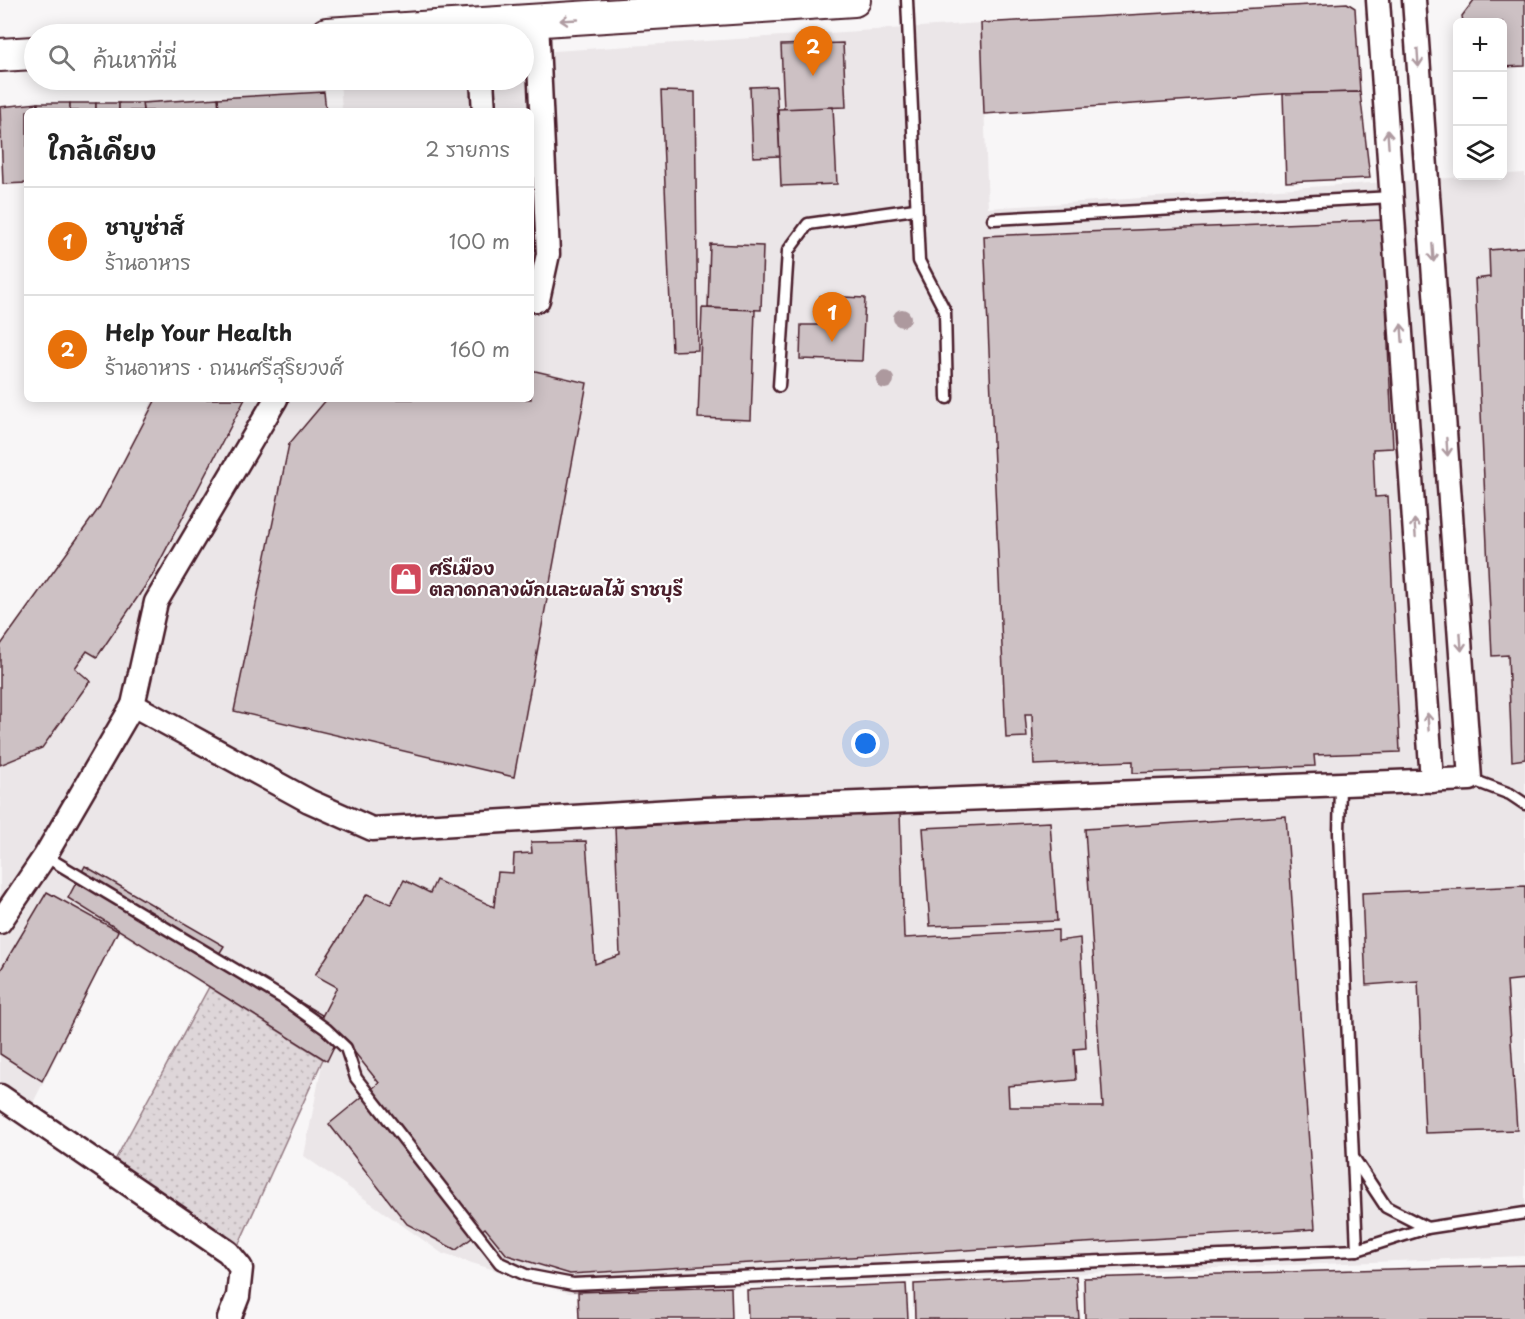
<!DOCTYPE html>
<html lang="th">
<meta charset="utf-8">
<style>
body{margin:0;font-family:"Playpen Sans","Playpen Sans Thai",sans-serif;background:#f2f2f2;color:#222}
.controls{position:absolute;right:18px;top:18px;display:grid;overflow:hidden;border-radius:9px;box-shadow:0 3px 15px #0003}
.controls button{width:54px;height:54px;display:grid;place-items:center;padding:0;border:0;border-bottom:2px solid #e0e0e0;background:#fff;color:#222;font:30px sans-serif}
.you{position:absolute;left:866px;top:744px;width:21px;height:21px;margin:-15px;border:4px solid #fff;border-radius:50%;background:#1a73e8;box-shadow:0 0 0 9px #1a73e833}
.badge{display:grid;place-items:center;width:39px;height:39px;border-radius:50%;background:#d1495b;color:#fff;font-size:20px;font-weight:700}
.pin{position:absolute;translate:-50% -50px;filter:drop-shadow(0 2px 3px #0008)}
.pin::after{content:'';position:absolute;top:32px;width:21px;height:18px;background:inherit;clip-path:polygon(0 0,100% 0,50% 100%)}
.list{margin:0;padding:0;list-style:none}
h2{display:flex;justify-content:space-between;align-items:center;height:78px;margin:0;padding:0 24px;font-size:26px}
h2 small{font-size:20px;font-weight:400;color:#767676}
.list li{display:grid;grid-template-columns:39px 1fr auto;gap:18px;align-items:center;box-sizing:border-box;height:108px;padding:0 24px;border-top:2px solid #e0e0e0}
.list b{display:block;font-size:22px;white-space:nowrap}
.list p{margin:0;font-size:20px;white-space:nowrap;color:#767676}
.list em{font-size:20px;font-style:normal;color:#767676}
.icon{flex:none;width:33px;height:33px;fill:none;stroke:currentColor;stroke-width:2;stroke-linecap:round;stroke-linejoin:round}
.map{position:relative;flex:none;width:1525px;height:1319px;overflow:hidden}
.search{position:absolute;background:#fff;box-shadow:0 3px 15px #0003;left:24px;top:24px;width:510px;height:66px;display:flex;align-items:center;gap:15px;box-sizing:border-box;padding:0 21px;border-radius:33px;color:#767676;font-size:22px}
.panel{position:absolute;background:#fff;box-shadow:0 3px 15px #0003;left:24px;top:108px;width:510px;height:294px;border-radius:9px}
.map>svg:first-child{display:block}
.built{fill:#ebe6e8}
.grass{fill:url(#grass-dots);stroke:#947a82;stroke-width:1.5}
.building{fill:#cdc1c4;stroke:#4a1f2b;stroke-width:1.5}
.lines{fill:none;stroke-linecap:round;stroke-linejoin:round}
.lane-casing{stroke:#4a1f2b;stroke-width:15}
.street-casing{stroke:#4a1f2b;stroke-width:27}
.secondary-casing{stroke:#4a1f2b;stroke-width:36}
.lane{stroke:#fff;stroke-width:10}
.street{stroke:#fff;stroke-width:22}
.secondary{stroke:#fff;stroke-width:32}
.tree{fill:#ad999e}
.oneway{stroke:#ae9aa0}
.labels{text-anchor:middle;stroke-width:4.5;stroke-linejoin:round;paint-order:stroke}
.poi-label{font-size:18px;font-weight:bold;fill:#4a1f2b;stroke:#fff;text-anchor:start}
</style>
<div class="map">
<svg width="1525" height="1319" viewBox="0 0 1525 1319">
<defs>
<pattern id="grass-dots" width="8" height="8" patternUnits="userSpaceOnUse" patternTransform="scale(1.5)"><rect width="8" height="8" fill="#ded6d9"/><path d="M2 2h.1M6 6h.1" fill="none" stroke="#c0b7ba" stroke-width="1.8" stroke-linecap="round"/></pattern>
</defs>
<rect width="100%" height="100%" fill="#f8f6f7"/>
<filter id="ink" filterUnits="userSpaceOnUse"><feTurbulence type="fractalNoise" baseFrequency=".0167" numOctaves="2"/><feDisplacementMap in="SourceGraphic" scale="12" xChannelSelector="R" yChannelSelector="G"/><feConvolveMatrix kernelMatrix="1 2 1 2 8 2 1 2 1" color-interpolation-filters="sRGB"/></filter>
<g filter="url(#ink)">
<!-- built -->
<path class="built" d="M981 23 988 208 1525 173V1256L569 1293 443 1254 304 1156 323 1059 118 932 32 1105 0 1082V646L99 508 153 399H531V111H342L340 80H524V53Z"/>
<!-- grass -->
<path class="grass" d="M209 987 323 1059 237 1248 114 1162Z"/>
<!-- building -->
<g class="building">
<path d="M1474 0H1525V66L1502 67V22H1463L1462 16Z"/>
<path d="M1347 3 1355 8 1360 92 1283 94 984 114 981 23Z"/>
<path d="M843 43 846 107 784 109 781 45Z"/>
<path d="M776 86 780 156 753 157 750 87Z"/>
<path d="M661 91 695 92 698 350 672 351Z"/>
<path d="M324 92 326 111H219L218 98Z"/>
<path d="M1360 92 1370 178 1286 182 1283 94Z"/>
<path d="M218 98 219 111H143L142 103Z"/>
<path d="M38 103V111H27V183L3 184 0 107Z"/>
<rect x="38" y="103" width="32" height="8"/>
<rect x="70" y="103" width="26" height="8"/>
<rect x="96" y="103" width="23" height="8"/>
<path d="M119 103H142L143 111H119Z"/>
<path d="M833 107 837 184 781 186 778 109Z"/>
<path d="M1382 220 1393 448 1373 449 1375 497 1388 496 1400 752 1314 755 1315 766 1133 773V761L1034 765 1032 714H1025L1027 737 1006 738 984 236Z"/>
<path d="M710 244 763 246 761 310 708 308Z"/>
<path d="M1525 247V759L1512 761 1508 655 1492 656 1475 279 1490 277 1489 250Z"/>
<path d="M820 296 865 298 862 361 800 359 801 325H819Z"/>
<path d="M702 308 755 310 751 420 698 418Z"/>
<path d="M531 370 587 383 514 777 234 711 289 444 327 399H531Z"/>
<path d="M156 399H245L152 576 97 657 87 651 75 668 90 681 42 748 0 765V646L99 508Z"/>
<path d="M900 813 904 938 1058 930V941L1080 938 1086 1048 1074 1049 1076 1080 1008 1086 1009 1107H1103L1085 829 1286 816 1315 1229 570 1274 507 1255 485 1228 456 1250 407 1224 329 1124 379 1083 352 1049 316 1028 337 987 315 975 367 894 391 904 404 880 430 893 436 880 494 907 498 872 513 873 514 854 532 853 531 842 586 841 595 964 620 955 615 827Z"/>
<path d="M1050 822 1057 921 930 926 923 828Z"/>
<path d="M85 866 224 946 219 954 322 1015 316 1028 337 1040 327 1061 68 898Z"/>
<path d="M1525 886V979L1507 981 1517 1130 1425 1133 1418 981 1366 985 1362 893Z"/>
<path d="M47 892 118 931 42 1081 0 1054V971Z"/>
<path d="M1525 1265V1319H1085L1084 1278Z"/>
<path d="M1076 1276 1079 1319H915L914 1284Z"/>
<path d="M906 1284 908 1319H748L747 1290Z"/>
<path d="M731 1287 732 1319H579L578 1292Z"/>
</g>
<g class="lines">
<defs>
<g id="lane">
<path d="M907 0 919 261 945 311 947 398"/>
<path d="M993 219 1392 197"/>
<path d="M779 386 788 251 808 224 915 209"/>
<path d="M1470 779 1510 794 1525 804"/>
<path d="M1340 784 1339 833 1357 1250 1427 1228 1525 1213"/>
<path d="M45 856 281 997 326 1029 346 1048 356 1078 500 1263 526 1275 573 1284 1357 1250"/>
<path d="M1355 1160 1386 1207 1427 1228"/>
</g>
<g id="street">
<path d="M1378 0 1432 781"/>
<path d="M482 80 484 111"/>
<path d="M531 300H538L548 254 537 21"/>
<path d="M133 705 309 801 372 829 705 809 1470 779 1414 0"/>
<path d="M0 922 45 856 133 705 156 602 276 399"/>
<path d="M0 1096 228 1252 241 1268 238 1296 229 1319"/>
</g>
<g id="secondary">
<path d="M327 34 854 0"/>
<path d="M0 55 34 53"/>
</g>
</defs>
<!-- lane casing -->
<use href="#lane" class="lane-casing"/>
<!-- street casing -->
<use href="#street" class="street-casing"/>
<!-- secondary casing -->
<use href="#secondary" class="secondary-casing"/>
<!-- lane -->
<use href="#lane" class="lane"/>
<!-- street -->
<use href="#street" class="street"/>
<!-- secondary -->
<use href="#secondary" class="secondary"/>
</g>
<!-- trees -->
<g class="tree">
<circle cx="902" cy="318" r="9"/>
<circle cx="885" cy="380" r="9"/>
</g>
<!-- one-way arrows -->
<defs><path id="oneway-shaft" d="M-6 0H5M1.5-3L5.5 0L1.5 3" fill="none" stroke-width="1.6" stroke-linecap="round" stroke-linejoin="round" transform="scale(1.5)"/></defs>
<g class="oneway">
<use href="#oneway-shaft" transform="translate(569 20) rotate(177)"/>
<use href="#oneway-shaft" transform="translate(1418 58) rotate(86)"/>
<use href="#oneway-shaft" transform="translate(1388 139) rotate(-94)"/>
<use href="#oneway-shaft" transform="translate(1433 253) rotate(86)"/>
<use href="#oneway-shaft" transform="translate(1402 333) rotate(-94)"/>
<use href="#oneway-shaft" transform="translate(1447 447) rotate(86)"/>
<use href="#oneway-shaft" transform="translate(1415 528) rotate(-94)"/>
<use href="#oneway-shaft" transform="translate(1461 642) rotate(86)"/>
<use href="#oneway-shaft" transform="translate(1428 722) rotate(-94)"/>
</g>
</g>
<!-- icons -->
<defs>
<symbol id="shop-square" viewBox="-11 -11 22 22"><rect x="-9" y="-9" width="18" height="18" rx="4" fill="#d1495b" stroke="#fff"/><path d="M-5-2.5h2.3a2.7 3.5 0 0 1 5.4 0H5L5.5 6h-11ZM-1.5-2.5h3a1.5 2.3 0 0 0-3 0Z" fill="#fff"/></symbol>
</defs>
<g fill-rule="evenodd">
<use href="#shop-square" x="387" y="560" width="38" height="38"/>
</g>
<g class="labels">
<!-- poi labels -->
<g class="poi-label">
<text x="429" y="575">ศรีเมือง<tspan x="429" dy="21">ตลาดกลางผักและผลไม้ ราชบุรี</tspan></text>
</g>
</g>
</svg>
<div class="controls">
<button>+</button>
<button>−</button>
<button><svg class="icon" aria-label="layers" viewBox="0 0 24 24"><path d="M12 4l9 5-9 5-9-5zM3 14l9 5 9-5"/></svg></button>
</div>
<div class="you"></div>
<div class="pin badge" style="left:832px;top:342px;background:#e8710a">1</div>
<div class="pin badge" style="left:813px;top:76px;background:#e8710a">2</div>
<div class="search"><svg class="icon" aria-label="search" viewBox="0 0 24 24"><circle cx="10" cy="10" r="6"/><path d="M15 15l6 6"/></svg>ค้นหาที่นี่</div>
<section class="panel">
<h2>ใกล้เคียง<small>2 รายการ</small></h2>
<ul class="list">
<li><span class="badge" style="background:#e8710a">1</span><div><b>ชาบูซ่าส์</b><p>ร้านอาหาร</p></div><em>100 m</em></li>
<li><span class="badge" style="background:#e8710a">2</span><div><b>Help Your Health</b><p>ร้านอาหาร · ถนนศรีสุริยวงศ์</p></div><em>160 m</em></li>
</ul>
</section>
</div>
